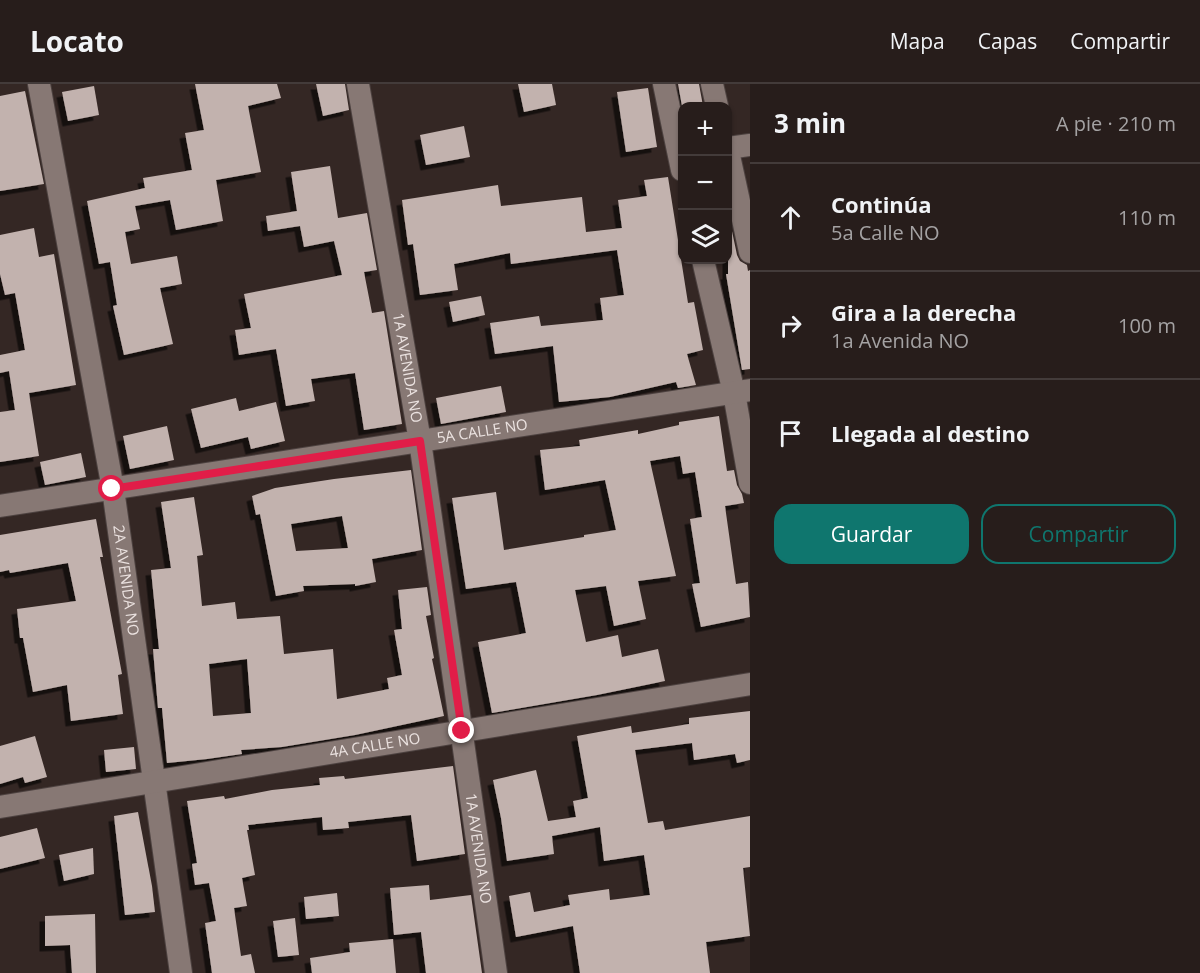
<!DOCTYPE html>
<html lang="es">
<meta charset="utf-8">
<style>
body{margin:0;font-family:"Open Sans",sans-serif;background:#2f2624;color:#f1f3f6}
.controls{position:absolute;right:18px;top:18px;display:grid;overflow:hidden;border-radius:12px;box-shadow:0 2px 4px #0004}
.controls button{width:54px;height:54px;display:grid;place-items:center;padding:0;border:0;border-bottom:2px solid #433b3a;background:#271d1b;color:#f1f3f6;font:30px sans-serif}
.stop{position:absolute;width:18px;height:18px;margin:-14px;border:4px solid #e11d48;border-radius:50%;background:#fff}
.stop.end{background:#e11d48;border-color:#fff;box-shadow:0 2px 6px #0008}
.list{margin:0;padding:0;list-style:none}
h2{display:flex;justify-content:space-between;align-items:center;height:78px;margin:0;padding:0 24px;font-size:26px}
h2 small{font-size:20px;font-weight:400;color:#a4a2a3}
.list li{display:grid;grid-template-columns:39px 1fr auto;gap:18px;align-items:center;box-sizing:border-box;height:108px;padding:0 24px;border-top:2px solid #433b3a}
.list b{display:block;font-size:22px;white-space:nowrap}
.list p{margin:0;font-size:20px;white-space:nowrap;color:#a4a2a3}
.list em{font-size:20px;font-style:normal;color:#a4a2a3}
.actions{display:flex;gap:12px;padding:18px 24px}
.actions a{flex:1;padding:14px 0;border:2px solid #0f766e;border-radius:18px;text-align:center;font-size:21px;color:#0f766e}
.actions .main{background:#0f766e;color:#fff}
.icon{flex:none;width:33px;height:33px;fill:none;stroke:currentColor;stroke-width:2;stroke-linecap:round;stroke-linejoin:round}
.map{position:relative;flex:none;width:750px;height:889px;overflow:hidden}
header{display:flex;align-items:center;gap:36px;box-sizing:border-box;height:84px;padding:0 30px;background:#271d1b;border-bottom:2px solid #433b3a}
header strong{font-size:28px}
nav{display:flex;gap:33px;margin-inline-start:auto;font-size:21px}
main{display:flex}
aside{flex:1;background:#271d1b}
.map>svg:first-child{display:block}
.building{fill:#c2b2ae;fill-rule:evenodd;filter:url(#shadow)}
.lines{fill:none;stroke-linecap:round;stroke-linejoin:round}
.street-casing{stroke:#4d4240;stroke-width:24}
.street{stroke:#877874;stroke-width:22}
.route{stroke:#e11d48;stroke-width:8}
.labels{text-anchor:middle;stroke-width:6;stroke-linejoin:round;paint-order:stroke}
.street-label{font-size:15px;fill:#ebe2e0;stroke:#171110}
</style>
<header>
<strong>Locato</strong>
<nav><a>Mapa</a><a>Capas</a><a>Compartir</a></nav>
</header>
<main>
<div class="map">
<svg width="750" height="889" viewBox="0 0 750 889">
<defs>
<filter id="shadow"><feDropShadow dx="-5.5" dy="5.5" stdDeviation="0" flood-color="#0009"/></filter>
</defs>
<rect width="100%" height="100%" fill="#342724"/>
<!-- building -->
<g class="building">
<path d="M195 0H277L281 14 248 22 261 88 216 96 223 137 176 146 170 116 135 122 140 145 125 148 131 180 177 172 182 200 160 204 173 260 124 271 113 222 117 221 110 178 99 180 87 117 145 104 143 94 192 86 185 49 204 46Z"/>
<path d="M316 0H345L349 26 323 32Z"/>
<path d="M518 0H552L556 21 524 28Z"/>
<path d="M678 0H699L703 22H682Z"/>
<path d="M94 2 99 31 68 37 62 8Z"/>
<path d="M648 4 657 63 626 68 617 8Z"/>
<path d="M25 7 44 100 0 107V12Z"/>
<path d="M464 42 470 73 426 81 420 51Z"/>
<path d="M330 82 338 134 367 129 377 186 364 188 372 229 384 227 402 340 364 346 355 289 311 295 315 317 286 322 276 265 239 271 235 246 251 244 244 210 342 191 334 157 304 163 300 142 268 147 266 132 297 127 291 88Z"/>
<path d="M668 93 688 219 694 218 703 266 687 270 696 301 678 304 676 298 610 313 559 318 553 262 495 270 490 239 539 232 541 242 603 236 600 214 624 211 617 166 511 180 510 169 454 180 458 206 420 211 413 160 408 161 402 116 498 101 501 122 582 113 586 148 622 144 618 116 647 112 644 96Z"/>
<path d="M728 128 737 171 740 177 747 181 748 187 750 186V285L742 286 726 190H728Z"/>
<path d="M34 144 39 173 54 170 76 301 29 309 39 372 0 378V328L15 326 9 287 0 289V271L25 266 15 209 5 211 0 190V151Z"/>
<path d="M481 212 485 231 453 238 449 218Z"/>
<path d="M501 302 506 328 441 340 436 314Z"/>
<path d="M236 314 239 327 276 318 285 357 251 365 248 353 201 364 191 325Z"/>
<path d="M719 332 727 387 734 386 737 401 742 410 744 419 725 422 736 500 748 498 750 533 701 543 692 500 700 499 690 435 702 433 695 388 683 390 680 372 650 377 676 492 638 497 646 535 614 542 606 502 575 506 586 558 618 551 622 573 658 565 665 597 597 611 492 629 478 558 526 549 516 498 466 505 452 414 496 408 504 466 584 453V451L616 446 605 396 545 406 540 366 580 362 579 356 638 346V350L679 341V338Z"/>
<path d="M167 342 174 376 130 385 123 352Z"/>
<path d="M81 369 86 393 45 401 40 378Z"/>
<path d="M411 386 422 466 372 475 376 498 355 502V500L303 502 304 507 276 512 260 430 256 431 252 412 275 404 334 395ZM342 432 348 464 296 467 291 440Z"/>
<path d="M194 413 203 471 197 472 202 522 235 518 237 535 280 532 284 570 333 565 337 615 389 605 387 594 402 591 394 546 402 545 398 506 427 503 431 531 426 532 434 574 432 575 444 632 355 651 282 663 241 666 242 670 207 675 167 679 162 624H158L153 565H159L151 486 171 484 161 418ZM247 575 251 629 213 632 209 580Z"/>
<path d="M96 435 103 473H100L122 590 118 591 123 630 71 637 67 601 33 608 23 554H20L17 525 76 517 68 479 10 489 9 486 0 488V451Z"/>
<path d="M750 627V676L737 679 735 670 694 676 692 659 635 666 648 739 663 737 665 746 750 732V783L743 784 750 852 706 858 710 889H580L573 842 516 853 509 812 530 808 534 828 570 821 568 811 609 805 610 816 650 811 644 771 604 777 600 743 552 752 554 770 507 777 501 734 493 696 536 686 548 737 576 733 573 717 588 714 577 652 631 642 632 649 689 640V634Z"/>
<path d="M35 652 47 693 25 699 23 693 0 700V662Z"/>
<path d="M134 663 136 685 106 688 104 666Z"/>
<path d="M453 682 465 770 417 777 411 731 348 738 349 744 323 746 322 733 248 741 249 746H247L255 791 242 794 247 822 234 824 241 872 251 870 255 889H212L205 839 216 837 209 799 195 801 192 780 197 779 187 717 224 712 225 715 272 706 320 701 319 694 344 692 345 695Z"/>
<path d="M138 728 152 802 155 828 125 831 114 732Z"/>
<path d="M37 744 45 774 0 785V753Z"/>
<path d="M93 764 94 790 64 797 59 771Z"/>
<path d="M429 801 430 816 471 811 482 889H426L421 848 394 851 390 804Z"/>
<path d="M337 809 339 832 306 835 304 813Z"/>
<path d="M95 830 96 889H72L70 861 45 862V832Z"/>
<path d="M295 834 299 871 278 873 273 837Z"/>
<path d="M393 855 396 889H312L310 874 350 868 349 859Z"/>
</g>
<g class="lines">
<defs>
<g id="street">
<path id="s1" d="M39 0 113 405 181 889"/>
<path id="s2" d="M358 0 420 357 496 889"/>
<path d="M664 0 682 86"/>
<path d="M712 0 717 22"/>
<path d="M728 64 750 61"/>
<path d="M728 67 750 168"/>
<path d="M703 176 734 309 750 399"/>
<path id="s3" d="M0 422 750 306"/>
<path id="s4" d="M0 723 750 600"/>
</g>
</defs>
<!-- street casing -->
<use href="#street" class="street-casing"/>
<!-- street -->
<use href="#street" class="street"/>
</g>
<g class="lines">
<!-- route -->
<path class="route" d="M112 405 420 357 462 647"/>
</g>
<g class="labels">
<!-- street labels -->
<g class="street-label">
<text dy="5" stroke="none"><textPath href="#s2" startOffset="288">1A AVENIDA NO</textPath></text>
<text dy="5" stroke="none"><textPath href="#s3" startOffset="488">5A CALLE NO</textPath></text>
<text dy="5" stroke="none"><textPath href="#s1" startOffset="504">2A AVENIDA NO</textPath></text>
<text dy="5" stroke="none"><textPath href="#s4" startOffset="380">4A CALLE NO</textPath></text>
<text dy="5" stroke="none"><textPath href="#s2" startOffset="774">1A AVENIDA NO</textPath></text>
</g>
</g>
</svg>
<div class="controls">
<button>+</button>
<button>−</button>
<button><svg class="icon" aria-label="layers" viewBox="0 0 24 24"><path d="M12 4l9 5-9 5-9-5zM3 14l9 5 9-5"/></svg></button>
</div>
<div class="stop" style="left:112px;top:405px"></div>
<div class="stop end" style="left:462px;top:647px"></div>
</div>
<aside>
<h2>3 min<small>A pie · 210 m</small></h2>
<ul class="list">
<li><svg class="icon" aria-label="ahead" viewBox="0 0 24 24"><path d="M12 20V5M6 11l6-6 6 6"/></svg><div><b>Continúa</b><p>5a Calle NO</p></div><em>110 m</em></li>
<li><svg class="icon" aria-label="right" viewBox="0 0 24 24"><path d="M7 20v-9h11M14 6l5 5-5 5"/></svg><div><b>Gira a la derecha</b><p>1a Avenida NO</p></div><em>100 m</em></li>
<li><svg class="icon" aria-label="arrive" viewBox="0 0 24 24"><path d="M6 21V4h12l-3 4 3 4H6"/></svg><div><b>Llegada al destino</b></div></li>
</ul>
<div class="actions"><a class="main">Guardar</a><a>Compartir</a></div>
</aside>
</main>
